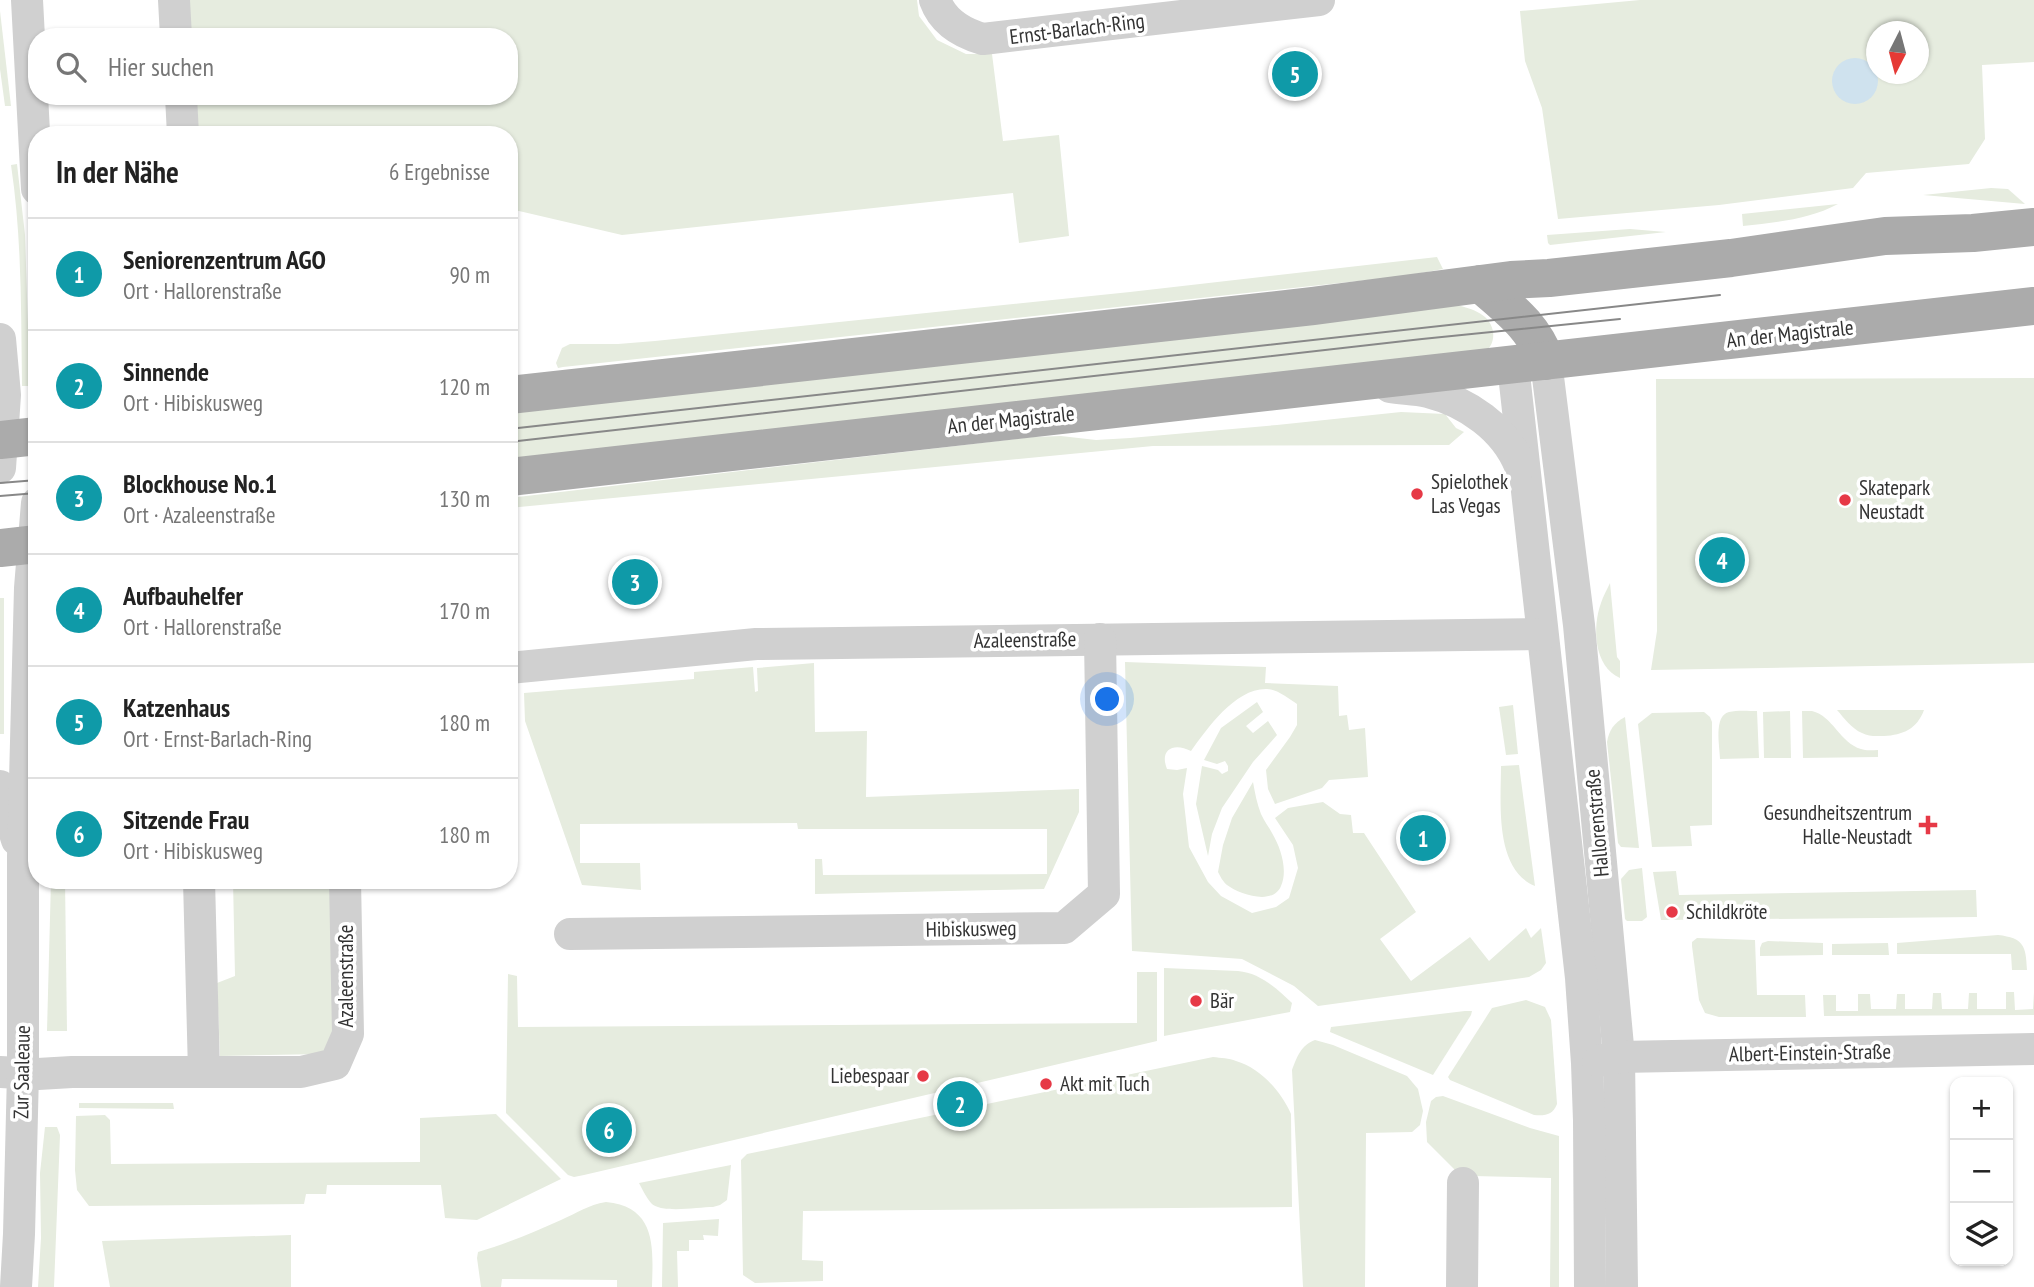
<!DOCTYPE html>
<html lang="de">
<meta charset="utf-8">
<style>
body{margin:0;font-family:"PT Sans Narrow",sans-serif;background:#f6f6f6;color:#222}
.controls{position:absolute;right:21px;bottom:21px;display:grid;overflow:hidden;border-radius:14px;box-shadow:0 2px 5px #0004}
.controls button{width:63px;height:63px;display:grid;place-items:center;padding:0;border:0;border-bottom:2px solid #e0e0e0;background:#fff;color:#222;font:35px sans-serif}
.compass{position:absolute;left:1866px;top:21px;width:63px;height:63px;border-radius:50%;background:#fff;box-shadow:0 2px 5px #0004;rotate:186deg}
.you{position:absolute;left:1108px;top:700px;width:24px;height:24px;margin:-18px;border:5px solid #fff;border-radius:50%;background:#1a73e8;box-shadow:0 0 0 10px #1a73e833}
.badge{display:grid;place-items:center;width:46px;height:46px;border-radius:50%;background:#e63946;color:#fff;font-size:23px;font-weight:700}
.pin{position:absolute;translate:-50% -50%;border:4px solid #fff;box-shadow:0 2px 7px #0006}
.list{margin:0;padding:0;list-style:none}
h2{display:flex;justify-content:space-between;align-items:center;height:91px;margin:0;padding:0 28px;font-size:30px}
h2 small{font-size:23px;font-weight:400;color:#767676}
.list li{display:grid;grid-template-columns:46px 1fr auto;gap:21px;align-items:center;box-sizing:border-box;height:112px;padding:0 28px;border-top:2px solid #e0e0e0}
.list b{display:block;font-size:26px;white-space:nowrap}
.list p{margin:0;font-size:23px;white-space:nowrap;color:#767676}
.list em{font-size:23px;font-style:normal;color:#767676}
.icon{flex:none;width:38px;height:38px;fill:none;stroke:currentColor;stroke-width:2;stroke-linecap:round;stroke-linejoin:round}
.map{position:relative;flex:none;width:2034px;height:1287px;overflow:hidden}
.search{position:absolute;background:#fff;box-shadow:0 2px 5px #0004;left:28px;top:28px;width:490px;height:77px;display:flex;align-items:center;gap:18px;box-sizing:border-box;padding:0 24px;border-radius:28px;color:#767676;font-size:26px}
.panel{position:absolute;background:#fff;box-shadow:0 2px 5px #0004;left:28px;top:126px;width:490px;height:763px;border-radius:28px}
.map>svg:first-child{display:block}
.green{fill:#e6ecdf;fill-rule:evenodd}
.water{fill:#cfe2ee}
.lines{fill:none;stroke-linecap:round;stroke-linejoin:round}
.minor{stroke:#d0d0d0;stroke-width:32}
.major{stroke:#ababab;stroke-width:38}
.tram{stroke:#888;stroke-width:2}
.poi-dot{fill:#e63946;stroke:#fff;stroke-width:2.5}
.labels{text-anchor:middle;stroke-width:7;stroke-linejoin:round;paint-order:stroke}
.street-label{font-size:21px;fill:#333;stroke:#fff}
.poi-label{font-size:21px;fill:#333;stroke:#fff;text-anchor:start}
</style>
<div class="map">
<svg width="2034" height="1287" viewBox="0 0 2034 1287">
<rect width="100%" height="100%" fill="#fff"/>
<!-- green -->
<g class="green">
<path d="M181 0H917L919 16 937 40 966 54H992L1003 141 1059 135 1069 236 1019 243 1013 193 622 235 519 211H509V135H190L188 96H509V37H184Z"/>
<path d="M1640 0H2034V62L1982 65 1985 139 1969 164 1866 173 1853 188 1719 205 1558 219 1542 108 1525 61 1520 11ZM1876 32H1918V74H1876Z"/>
<path d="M0 11 11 106H5L0 69Z"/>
<path d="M17 164 25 235 30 386H22C21 312 22 238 11 165Z"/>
<path d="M1991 188 2008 189 2025 204 1923 195Z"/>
<path d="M1838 204C1808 220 1776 222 1743 226L1742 214Z"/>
<path d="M1630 229 1666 232 1550 245 1548 243 1547 235Z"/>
<path d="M1437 257 1443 269 1405 276 563 367 558 368 556 363 562 348 570 344H618L655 341 1130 292Z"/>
<path d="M1452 304C1469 308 1489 312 1493 331 1494 340 1492 346 1485 352L509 465V408Z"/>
<path d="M2034 378V663L1651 670 1657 631 1656 379Z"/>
<path d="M1401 412 1445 414 1456 428 1464 432 1449 445 1153 446 509 508V498L1033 437 1061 436 1096 440 1130 438 1277 425Z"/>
<path d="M1610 583 1617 657 1620 661V678C1594 667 1592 627 1601 603 1603 596 1607 590 1610 583Z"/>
<rect x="0" y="598" width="4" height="136"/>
<path d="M1125 662 1266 667 1265 683 1338 686 1339 716 1347 715 1349 730 1365 728 1368 777 1329 780 1322 788 1275 804 1268 789 1266 770 1290 737 1297 725V704C1289 699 1277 689 1267 689 1235 688 1207 729 1191 751 1174 742 1159 749 1167 769L1177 770 1187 768 1183 794 1189 847 1208 882 1221 896 1252 913 1276 907 1289 898 1298 868 1293 845 1275 818 1288 808 1323 802 1340 814 1351 815 1353 833H1364L1416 912 1380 939 1411 981 1470 937 1489 961 1526 928 1531 938 1541 928 1546 963 1541 970 1529 977 1318 1006 1294 986 1242 959 1132 951Z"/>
<path d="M814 663 815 732 867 731 866 797 1079 789V812L1044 889 815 894V859H822L823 875 1047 874V829H798L797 823 580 824V863H640L641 890 582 885 525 721 524 693 694 679V672L753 667 755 692 758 691 757 668Z"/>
<path d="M1257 702 1263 712 1246 726 1253 733 1268 721 1277 735 1253 762 1222 808 1212 834 1208 856 1196 804 1202 766 1218 770 1222 774 1228 771V766L1225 761 1217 764 1204 760 1221 728Z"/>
<path d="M1513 705 1518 754 1506 755 1499 707Z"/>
<path d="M1837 710H1924C1917 729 1903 735 1884 736 1877 736 1869 737 1862 733 1852 729 1844 718 1837 710Z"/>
<path d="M1757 711 1759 758 1720 759C1720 747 1713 716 1729 712 1737 710 1749 711 1757 711Z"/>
<path d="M1790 711 1791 758H1764L1763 712Z"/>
<path d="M1812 711C1833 716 1840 743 1861 749 1866 751 1873 750 1878 750V757L1803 758 1802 711Z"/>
<path d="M1704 712 1710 717 1712 722V825L1690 826 1692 846 1652 847 1638 724 1652 713Z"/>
<path d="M1625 717 1639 848 1621 847 1618 843 1607 742C1609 730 1614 723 1625 717Z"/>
<path d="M1519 765 1535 886C1494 869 1501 802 1501 766Z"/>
<path d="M1253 782C1255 793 1257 804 1261 814 1264 821 1269 827 1272 833 1281 848 1288 870 1281 886 1273 906 1239 894 1227 885 1223 882 1220 876 1218 872L1223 845 1232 818Z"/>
<path d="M1642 868 1647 917 1642 921H1627L1625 919 1621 879 1629 870Z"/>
<path d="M1676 871 1679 895 1976 890 1977 917 1661 920 1653 872Z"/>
<path d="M51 880H65L67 1031H47Z"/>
<path d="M233 880H331L336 1025 324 1054 220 1056 217 983 235 976Z"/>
<path d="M1998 935C2024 938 2026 946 2027 970H2012L2011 954H1897V943Z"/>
<path d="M1697 938 1755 940 1757 995H1805L1806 1017H1719L1705 1013 1699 1000 1692 946V942Z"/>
<path d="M1768 941 1823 943V955L1760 956V948L1762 943Z"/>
<path d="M1888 943 1889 955H1832V944Z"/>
<path d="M1164 968 1238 971C1260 973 1276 988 1292 1003L1290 1012 1164 1036Z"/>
<path d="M1137 972H1157V1041L584 1175 574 1177 568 1175 506 1113 508 974 517 976 518 1027 1137 1023Z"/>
<path d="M2006 992H2014L2015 1010 2033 1009 2034 992V1015L1824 1016 1823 995H1836V1011H1858V994H1870L1871 1009H1896L1897 994H1905V1009H1932L1933 993H1941L1942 1009H1968L1969 993H1977V1009H2006Z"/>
<path d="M1526 1000 1545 1007 1551 1020 1557 1104C1553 1115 1545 1116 1534 1115L1450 1080 1448 1077 1492 1008Z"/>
<path d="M1465 1011H1472L1471 1015 1433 1075 1330 1032 1331 1027Z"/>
<path d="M1315 1040 1333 1045 1407 1076 1418 1089 1423 1111 1420 1125 1412 1132 1366 1133 1365 1287H1303L1292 1070C1297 1057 1301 1045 1315 1040Z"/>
<path d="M1213 1057C1221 1058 1229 1058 1236 1061 1260 1068 1281 1091 1291 1114L1292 1207 803 1211 802 1260 823 1261V1281L755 1283 743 1275 741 1160 747 1154Z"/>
<path d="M1443 1096 1530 1128 1559 1136V1287H1550L1551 1178 1473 1176 1457 1172 1427 1142 1426 1122 1431 1101 1436 1097Z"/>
<path d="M79 1103H173L174 1109 79 1108Z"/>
<path d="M496 1114 561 1179 477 1220 445 1218 441 1185H327L326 1194H306L304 1204 92 1206H89L77 1190 75 1170 76 1116 105 1115 110 1120 111 1164 420 1162V1118Z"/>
<path d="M45 1127H57L60 1135 54 1287H38L41 1238 40 1173Z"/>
<path d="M731 1165 727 1200 720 1205 713 1207C698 1207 661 1214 651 1203 646 1197 642 1189 639 1183Z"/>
<path d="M606 1202C657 1207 653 1248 652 1287H617V1280L502 1279 501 1287H481L477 1258 478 1252C506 1244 534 1232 561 1220 577 1213 588 1205 606 1202Z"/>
<path d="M719 1219 718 1236 703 1235 704 1240H689V1251H677L678 1287H662L663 1223Z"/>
<path d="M291 1235V1287H110L102 1241Z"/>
</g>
<!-- water -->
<circle class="water" cx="1855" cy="81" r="23"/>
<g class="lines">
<!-- minor -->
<g class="minor">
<path d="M27 0 37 189"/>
<path d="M174 0 176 37"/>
<path d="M935 0C943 22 962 33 983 39L1319 0"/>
<path d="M181 96 183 135"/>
<path d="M0 339 5 395 0 468"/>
<path d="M1546 361 1579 625 1619 1057 1622 1287"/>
<path d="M1513 365 1581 978 1587 1063 1589 1121 1590 1287"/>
<path d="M1390 387C1402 389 1416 389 1428 392 1467 402 1505 428 1520 466"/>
<path d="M509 668 756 644 1542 634"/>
<path d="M0 786 17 840"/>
<path d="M199 880 204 1072"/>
<path d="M570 934 1064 928 1104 894 1100 639"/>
<path d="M1598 1061 1619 1057 2034 1049"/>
<path d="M0 1072 38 1074 72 1072H301L335 1064 348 1034 345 880"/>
<path d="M16 1287 19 1234 23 1073V857L30 588 37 503"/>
<path d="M1462 1287 1463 1183"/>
</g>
<!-- major -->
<g class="major">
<path d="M1481 284C1509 309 1533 325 1546 361"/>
<path d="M509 395 1313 306 1511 280 1549 278 1731 258 1885 236 1973 233 2034 227"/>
<path d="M0 440 37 436"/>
<path d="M509 477 2034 306"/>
<path d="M0 548 37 544"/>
</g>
<!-- tram -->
<g class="tram">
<path d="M509 429 1720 295"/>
<path d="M509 442 1422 339 1620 319"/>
<path d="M0 483 37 480"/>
<path d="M0 496 37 493"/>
</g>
</g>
<!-- markers -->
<g class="poi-dot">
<circle cx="1417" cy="494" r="7"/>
<circle cx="1845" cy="500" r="7"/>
<path d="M1924.5 814.5h7v7h7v7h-7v7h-7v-7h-7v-7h7z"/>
<circle cx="1672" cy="912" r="7"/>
<circle cx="1196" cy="1001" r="7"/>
<circle cx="923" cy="1076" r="7"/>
<circle cx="1046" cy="1084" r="7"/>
</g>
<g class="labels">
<!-- street labels -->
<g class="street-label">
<text transform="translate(1077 29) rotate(-7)" y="7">Ernst-Barlach-Ring</text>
<text transform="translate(1790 334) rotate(-6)" y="7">An der Magistrale</text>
<text transform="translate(1011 420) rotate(-6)" y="7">An der Magistrale</text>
<text transform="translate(1025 640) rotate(-1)" y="7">Azaleenstraße</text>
<text transform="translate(1597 823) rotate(-95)" y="7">Hallorenstraße</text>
<text transform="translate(971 929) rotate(-1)" y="7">Hibiskusweg</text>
<text transform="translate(346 976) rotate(-90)" y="7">Azaleenstraße</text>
<text transform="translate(1810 1053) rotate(-1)" y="7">Albert-Einstein-Straße</text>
<text transform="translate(22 1072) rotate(-89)" y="7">Zur Saaleaue</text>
</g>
<!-- poi labels -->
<g class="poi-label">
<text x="1431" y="489">Spielothek<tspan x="1431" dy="24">Las Vegas</tspan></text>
<text x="1859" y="495">Skatepark<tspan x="1859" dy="24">Neustadt</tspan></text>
<text x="1912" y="820" text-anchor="end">Gesundheitszentrum<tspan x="1912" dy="24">Halle-Neustadt</tspan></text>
<text x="1686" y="919">Schildkröte</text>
<text x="1210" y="1008">Bär</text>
<text x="909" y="1083" text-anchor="end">Liebespaar</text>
<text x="1060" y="1091">Akt mit Tuch</text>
</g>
</g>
</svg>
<div class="controls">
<button>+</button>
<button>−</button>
<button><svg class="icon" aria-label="layers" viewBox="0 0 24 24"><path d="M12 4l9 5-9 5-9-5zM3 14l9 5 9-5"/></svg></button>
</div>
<svg class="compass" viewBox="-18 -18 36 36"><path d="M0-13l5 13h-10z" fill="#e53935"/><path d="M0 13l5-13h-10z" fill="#767676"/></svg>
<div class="you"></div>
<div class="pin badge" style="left:1423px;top:838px;background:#0f9aa8">1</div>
<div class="pin badge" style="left:960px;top:1104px;background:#0f9aa8">2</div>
<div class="pin badge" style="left:635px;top:582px;background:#0f9aa8">3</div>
<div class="pin badge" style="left:1722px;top:560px;background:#0f9aa8">4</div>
<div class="pin badge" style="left:1295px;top:74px;background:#0f9aa8">5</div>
<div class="pin badge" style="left:609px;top:1130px;background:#0f9aa8">6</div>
<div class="search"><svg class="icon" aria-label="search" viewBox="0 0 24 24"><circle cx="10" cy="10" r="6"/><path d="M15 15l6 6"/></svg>Hier suchen</div>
<section class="panel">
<h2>In der Nähe<small>6 Ergebnisse</small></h2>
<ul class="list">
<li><span class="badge" style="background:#0f9aa8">1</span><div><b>Seniorenzentrum AGO</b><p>Ort · Hallorenstraße</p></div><em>90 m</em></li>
<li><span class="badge" style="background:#0f9aa8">2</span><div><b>Sinnende</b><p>Ort · Hibiskusweg</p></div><em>120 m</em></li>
<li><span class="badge" style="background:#0f9aa8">3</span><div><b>Blockhouse No.1</b><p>Ort · Azaleenstraße</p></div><em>130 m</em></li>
<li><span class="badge" style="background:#0f9aa8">4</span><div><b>Aufbauhelfer</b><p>Ort · Hallorenstraße</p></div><em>170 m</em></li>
<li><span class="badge" style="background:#0f9aa8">5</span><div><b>Katzenhaus</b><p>Ort · Ernst-Barlach-Ring</p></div><em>180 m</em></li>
<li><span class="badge" style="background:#0f9aa8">6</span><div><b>Sitzende Frau</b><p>Ort · Hibiskusweg</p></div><em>180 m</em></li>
</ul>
</section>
</div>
